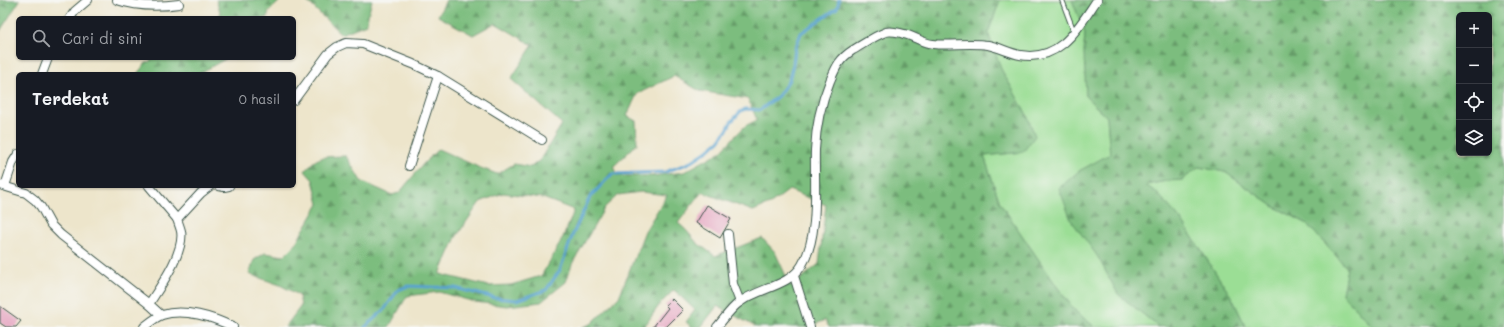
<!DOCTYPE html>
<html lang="id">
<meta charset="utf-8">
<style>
body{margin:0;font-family:Mali,sans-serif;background:#242831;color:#f1f3f6}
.controls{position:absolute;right:12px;top:12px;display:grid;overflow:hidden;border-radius:6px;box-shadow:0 1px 3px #0004}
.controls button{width:36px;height:36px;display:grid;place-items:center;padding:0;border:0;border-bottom:1px solid #363941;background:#171b24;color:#f1f3f6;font:20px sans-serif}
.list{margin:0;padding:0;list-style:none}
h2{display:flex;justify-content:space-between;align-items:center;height:52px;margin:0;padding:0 16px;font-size:17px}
h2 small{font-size:13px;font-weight:400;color:#9ea1a6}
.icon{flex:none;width:22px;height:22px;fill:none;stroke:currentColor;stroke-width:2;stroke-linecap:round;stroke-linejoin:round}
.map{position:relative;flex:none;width:1504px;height:327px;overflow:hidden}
.search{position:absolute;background:#171b24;box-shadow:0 1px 3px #0004;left:16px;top:16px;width:280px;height:44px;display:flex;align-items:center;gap:10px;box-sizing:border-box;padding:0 14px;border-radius:6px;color:#9ea1a6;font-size:15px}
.panel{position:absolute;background:#171b24;box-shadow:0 1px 3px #0004;left:16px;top:72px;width:280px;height:116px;border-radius:6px}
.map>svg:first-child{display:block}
.green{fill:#9bde95;stroke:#5d8e64}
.forest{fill:url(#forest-firs);stroke:#4e7d59;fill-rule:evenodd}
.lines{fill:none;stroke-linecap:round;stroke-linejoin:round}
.stream{stroke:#58a3d0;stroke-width:3}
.building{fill:#e49aba}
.lane-casing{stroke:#3e564b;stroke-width:6}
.street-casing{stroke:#3e564b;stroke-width:10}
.lane{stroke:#fff;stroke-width:4}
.street{stroke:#fff;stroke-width:8}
</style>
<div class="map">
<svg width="1504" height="327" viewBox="0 0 1504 327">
<defs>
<pattern id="forest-firs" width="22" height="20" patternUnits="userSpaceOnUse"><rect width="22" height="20" fill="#7cbd7e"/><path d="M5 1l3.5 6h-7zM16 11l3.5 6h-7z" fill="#659b68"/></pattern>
</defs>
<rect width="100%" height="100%" fill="#f6f6f2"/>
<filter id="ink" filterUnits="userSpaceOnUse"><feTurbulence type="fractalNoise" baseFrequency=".025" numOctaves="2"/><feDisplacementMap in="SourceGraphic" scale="8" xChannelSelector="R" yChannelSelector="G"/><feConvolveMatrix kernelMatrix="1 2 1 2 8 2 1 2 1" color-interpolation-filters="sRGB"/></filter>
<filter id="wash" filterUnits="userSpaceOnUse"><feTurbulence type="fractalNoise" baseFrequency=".012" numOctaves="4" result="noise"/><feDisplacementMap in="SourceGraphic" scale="16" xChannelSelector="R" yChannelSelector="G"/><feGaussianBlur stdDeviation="0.9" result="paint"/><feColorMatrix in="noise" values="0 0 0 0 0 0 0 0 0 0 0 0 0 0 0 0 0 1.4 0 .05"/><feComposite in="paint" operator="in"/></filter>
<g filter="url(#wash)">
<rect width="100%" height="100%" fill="#ede5cb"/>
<!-- green -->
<g class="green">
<path d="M1000 0H1072L1085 33 1084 45 1086 97 1107 117 1110 155 1079 171 1098 257 1118 294 1159 327H1095L1076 312 1058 288 1000 203 984 156 1023 152 1027 115 1001 69 988 33Z"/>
<path d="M1199 167 1225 172 1273 206 1306 223 1347 268 1342 294 1373 327H1246L1232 298 1182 221 1146 185 1166 181 1182 180Z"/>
</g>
<!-- forest -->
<g class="forest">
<path d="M0 0H20L0 31Z"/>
<path d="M216 0H281L269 11 267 18H215L221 14Z"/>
<path d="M304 0H372L366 24 341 34 310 4Z"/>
<path d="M446 0H1000L988 33 1001 69 1027 115 1035 136 1023 152 984 156 1000 203 1058 288 1076 312 1095 327H829L825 320 809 327H756L717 306 701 327H692L686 322 695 310 674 290 660 304 644 327H582L591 324 619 297 645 231 667 195 641 192 618 195 605 207 572 264 566 282 541 302 507 306 475 302 439 292 407 296 389 327H285L301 306 299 295 280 285 249 274 254 260 265 253 284 256 294 246 319 204 313 180 305 171C318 154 326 157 346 156L361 181 392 195 399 193 425 162 438 149 478 167 497 174 514 164 531 167 540 160 562 124 511 79 533 45 495 23 473 35 438 16ZM674 76 700 91 748 99 757 120 745 126 720 152 684 172 652 176H618L614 166 637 144 636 121 627 116 637 94ZM789 190 826 205 819 264 791 287 775 252 762 238 715 256 697 243 685 229 678 223 702 192 753 211 772 203ZM503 193 543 198 574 210C566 234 554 255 541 276L511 285 488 286 440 274 456 237 480 202Z"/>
<path d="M1072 0H1504V327H1373L1342 294 1347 268 1306 223 1273 206 1225 172 1199 167 1182 180 1166 181 1146 185 1158 194 1182 221 1232 298 1246 327H1159L1118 294 1098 257 1071 220 1059 188 1079 171 1110 154 1107 117 1086 97 1084 53 1085 33ZM1459 15H1489V153H1459Z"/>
<path d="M155 58H227L198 74H137L145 64Z"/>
</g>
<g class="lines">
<!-- stream -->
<path class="stream" d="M365 327 384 310 398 290 408 286 455 288 495 298 517 300 546 290 560 270 573 234 590 197 612 174 665 172 689 163 704 153 719 141 727 130 731 122 740 112 745 109 760 110 778 96 789 80 793 64 795 49 801 33 837 8 839 0"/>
</g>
<g id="blocks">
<!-- building -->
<g class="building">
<path d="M707 205 731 219 720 238 696 223Z"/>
<path d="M672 299 683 310 666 327H653L668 308 665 305Z"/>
<path d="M0 306 21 321 16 327H6L0 323Z"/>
</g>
</g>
</g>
<g filter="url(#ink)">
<use href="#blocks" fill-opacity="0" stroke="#3e564b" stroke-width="1"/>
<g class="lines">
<defs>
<path id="lane" d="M1062 0 1074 32"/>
<g id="street">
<path d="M117 0C138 7 158 7 179 4"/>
<path d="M70 18 75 11 88 0"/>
<path d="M42 74 48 58"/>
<path d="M294 100 328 54 337 47 346 43 363 44 413 64 438 76 542 140"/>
<path d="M409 166 438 76"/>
<path d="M0 185 26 193 35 200 41 207 51 225 61 235 149 304"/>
<path d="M5 186 13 162 18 154"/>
<path d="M149 186 177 219"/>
<path d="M219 186 224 187 229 186"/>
<path d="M728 234 733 284 740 302"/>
<path d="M794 276 810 327"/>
<path d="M161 315 149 304C160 287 185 252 181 231 180 227 178 222 177 219L201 193 210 186"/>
<path d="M144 327C149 323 156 317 162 315 184 308 213 317 233 327"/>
<path d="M717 327C724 319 731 308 740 302 759 288 790 286 802 265 820 235 814 184 815 150 816 126 821 103 830 81 836 67 839 59 853 50 862 45 876 35 886 32 890 31 899 32 904 34 914 36 922 43 933 44 951 46 969 42 988 45 999 47 1009 53 1020 55 1060 62 1078 28 1097 0"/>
</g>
</defs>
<!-- lane casing -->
<use href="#lane" class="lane-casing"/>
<!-- street casing -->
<use href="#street" class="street-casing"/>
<!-- lane -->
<use href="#lane" class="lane"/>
<!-- street -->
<use href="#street" class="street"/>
</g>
</g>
</svg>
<div class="controls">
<button>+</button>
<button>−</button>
<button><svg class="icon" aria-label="locate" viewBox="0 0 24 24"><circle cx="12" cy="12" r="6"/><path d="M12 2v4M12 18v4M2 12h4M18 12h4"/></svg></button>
<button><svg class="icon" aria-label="layers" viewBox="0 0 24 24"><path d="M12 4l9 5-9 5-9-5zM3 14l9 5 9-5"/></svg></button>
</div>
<div class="search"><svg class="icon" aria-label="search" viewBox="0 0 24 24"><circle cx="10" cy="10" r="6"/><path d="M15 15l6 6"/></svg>Cari di sini</div>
<section class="panel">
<h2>Terdekat<small>0 hasil</small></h2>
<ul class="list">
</ul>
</section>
</div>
